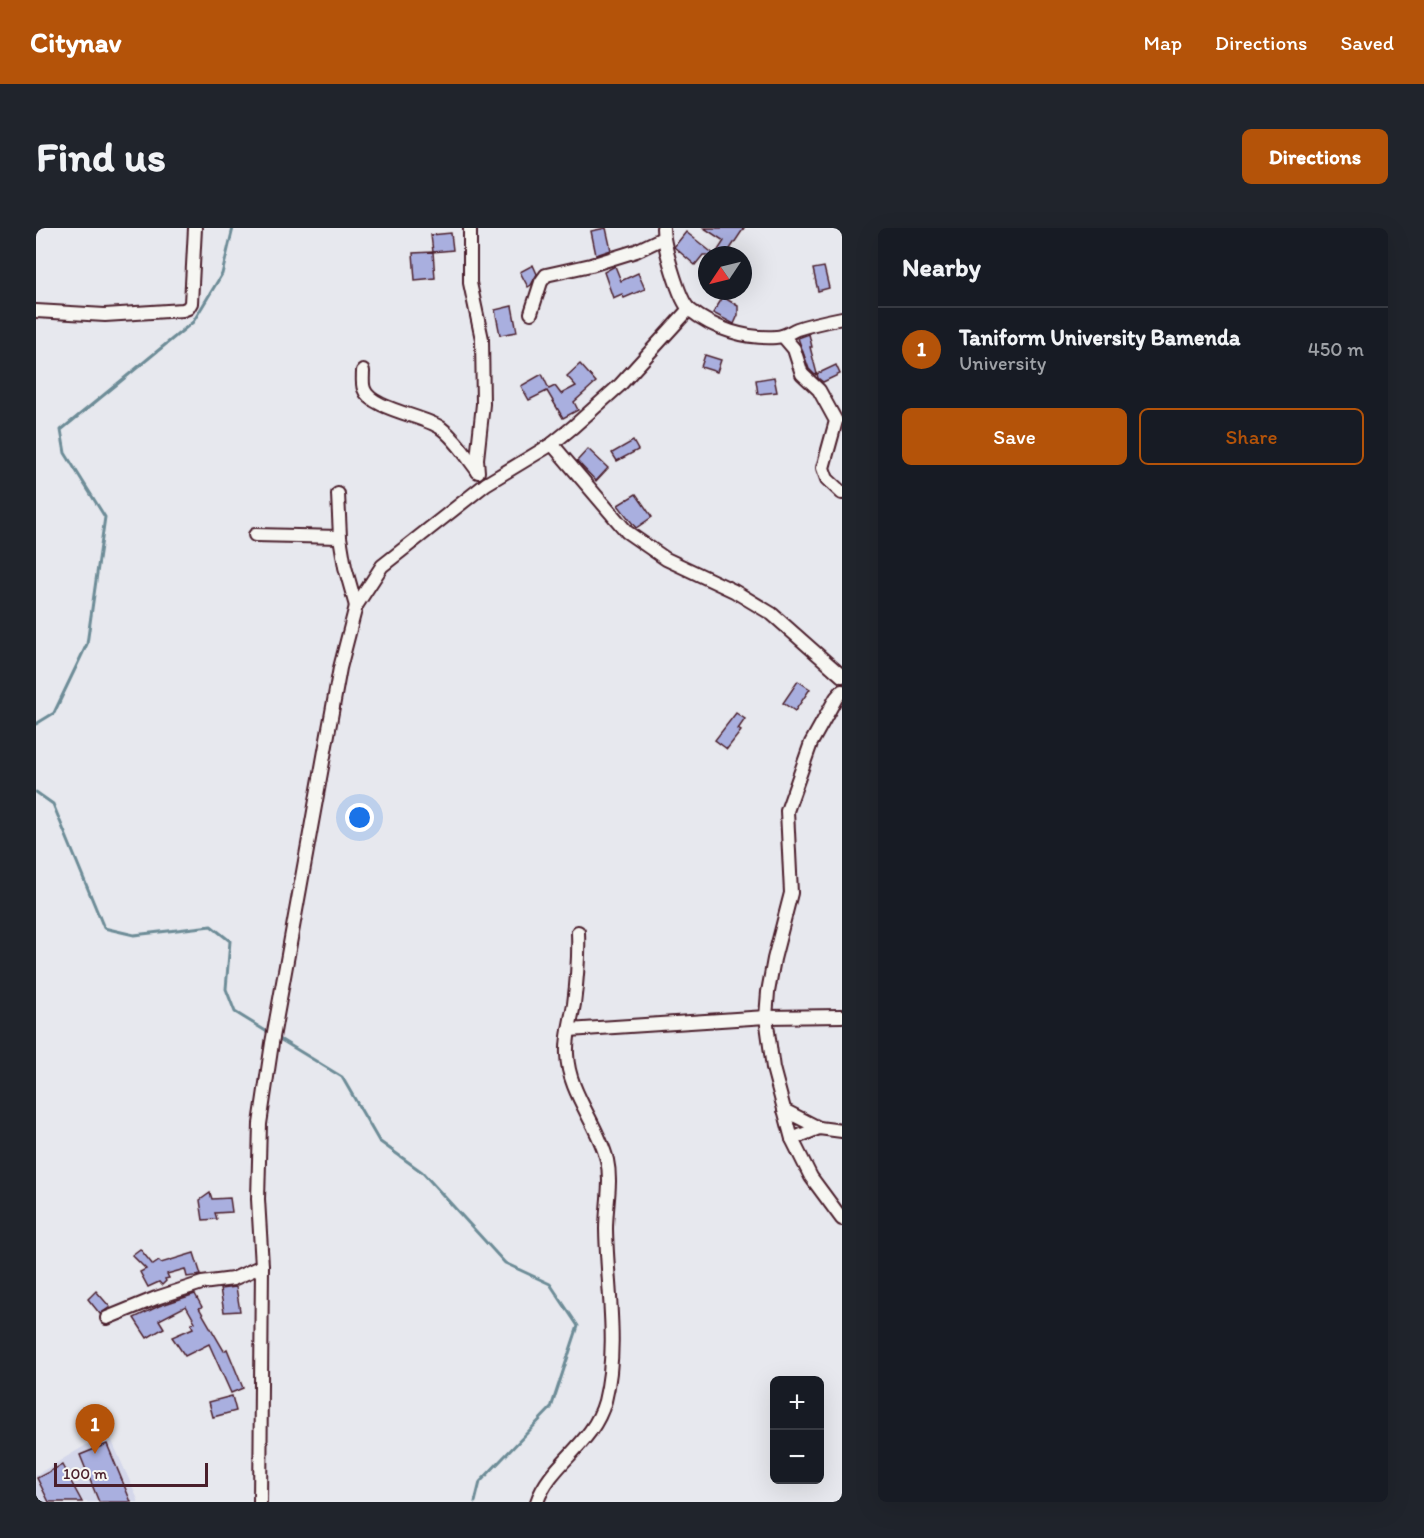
<!DOCTYPE html>
<meta charset="utf-8">
<style>
body{margin:0;font-family:Itim,sans-serif;background:#20242c;color:#f1f3f6}
.controls{position:absolute;right:18px;bottom:18px;display:grid;overflow:hidden;border-radius:9px;box-shadow:0 6px 24px #0002}
.controls button{width:54px;height:54px;display:grid;place-items:center;padding:0;border:0;border-bottom:2px solid #363941;background:#171b24;color:#f1f3f6;font:30px sans-serif}
.compass{position:absolute;left:662px;top:18px;width:54px;height:54px;border-radius:50%;background:#171b24;box-shadow:0 6px 24px #0002;rotate:235deg}
.scale{position:absolute;left:18px;bottom:15px;width:154px;box-sizing:border-box;padding-left:6px;border:3px solid #4a1f2b;border-top:0;font-size:16px;line-height:21px;white-space:nowrap;color:#4a1f2b;-webkit-text-stroke:4px #f6f6f2;paint-order:stroke}
.you{position:absolute;left:324px;top:590px;width:21px;height:21px;margin:-15px;border:4px solid #fff;border-radius:50%;background:#1a73e8;box-shadow:0 0 0 9px #1a73e833}
.badge{display:grid;place-items:center;width:39px;height:39px;border-radius:50%;background:#b45309;color:#fff;font-size:20px;font-weight:700}
.pin{position:absolute;translate:-50% -50px;filter:drop-shadow(0 2px 3px #0008)}
.pin::after{content:'';position:absolute;top:32px;width:21px;height:18px;background:inherit;clip-path:polygon(0 0,100% 0,50% 100%)}
.list{margin:0;padding:0;list-style:none}
h2{display:flex;justify-content:space-between;align-items:center;height:78px;margin:0;padding:0 24px;font-size:26px}
h2 small{font-size:20px;font-weight:400;color:#9ea1a6}
.list li{display:grid;grid-template-columns:39px 1fr auto;gap:18px;align-items:center;box-sizing:border-box;height:84px;padding:0 24px;border-top:2px solid #363941}
.list b{display:block;font-size:22px;white-space:nowrap}
.list p{margin:0;font-size:20px;white-space:nowrap;color:#9ea1a6}
.list em{font-size:20px;font-style:normal;color:#9ea1a6}
.actions{display:flex;gap:12px;padding:18px 24px}
.actions a{flex:1;padding:14px 0;border:2px solid #b45309;border-radius:9px;text-align:center;font-size:21px;color:#b45309}
.actions .main{background:#b45309;color:#fff}
.map{position:relative;flex:none;width:806px;height:1274px;overflow:hidden;border-radius:9px}
header{display:flex;align-items:center;gap:36px;box-sizing:border-box;height:84px;padding:0 30px;background:#b45309;color:#fff}
header strong{font-size:28px}
nav{display:flex;gap:33px;margin-inline-start:auto;font-size:21px}
.intro{display:flex;align-items:center;justify-content:space-between;box-sizing:border-box;height:144px;padding:0 36px}
h1{margin:0;font-size:42px}
.button{padding:15px 27px;border-radius:9px;background:#b45309;color:#fff;font-size:21px;font-weight:700}
main{display:flex;gap:36px;padding:0 36px}
aside{flex:1;background:#171b24;border-radius:9px;box-shadow:0 6px 24px #0002}
.map>svg:first-child{display:block}
.built{fill:#d4d7ea}
.lines{fill:none;stroke-linecap:round;stroke-linejoin:round}
.stream{stroke:#6d8c97;stroke-width:3}
.building{fill:#a9afdf;stroke:#4a1f2b;stroke-width:1.5}
.minor-casing{stroke:#4a1f2b;stroke-width:16}
.minor{stroke:#f6f6f2;stroke-width:12}
</style>
<header>
<strong>Citynav</strong>
<nav><a>Map</a><a>Directions</a><a>Saved</a></nav>
</header>
<div class="intro"><h1>Find us</h1><a class="button">Directions</a></div>
<main>
<div class="map">
<svg width="806" height="1274" viewBox="0 0 806 1274">
<rect width="100%" height="100%" fill="#e7e8ee"/>
<filter id="ink" filterUnits="userSpaceOnUse"><feTurbulence type="fractalNoise" baseFrequency=".0167" numOctaves="2"/><feDisplacementMap in="SourceGraphic" scale="12" xChannelSelector="R" yChannelSelector="G"/><feConvolveMatrix kernelMatrix="1 2 1 2 8 2 1 2 1" color-interpolation-filters="sRGB"/></filter>
<g filter="url(#ink)">
<!-- built -->
<path class="built" d="M72 1204 103 1274H0V1247Z"/>
<g class="lines">
<!-- stream -->
<g class="stream">
<path d="M0 496 18 485 51 416 69 289 29 225 25 202 157 94 186 46 197 0"/>
<path d="M0 564 17 576 68 700 98 707 175 698 194 713 190 761 199 784 233 805"/>
<path d="M242 810 306 849 343 913 386 944 469 1035 514 1056 542 1098 515 1180 444 1254 439 1274"/>
</g>
</g>
<!-- building -->
<g class="building">
<path d="M570 0 575 22 560 27 555 3Z"/>
<path d="M668 0H708L690 27H667L659 37 638 19 650 4 679 27 688 13Z"/>
<path d="M415 5 417 22 397 24 395 7Z"/>
<path d="M397 24 399 50 379 52 377 25Z"/>
<path d="M497 37 501 46 495 57 492 59 484 44Z"/>
<path d="M579 38 585 53 602 45 609 61 588 70 586 66 577 70 568 44Z"/>
<path d="M788 39 793 60 782 63 777 41Z"/>
<path d="M687 69 702 78V87L698 96 677 85Z"/>
<path d="M476 78 481 104 464 107 459 82Z"/>
<path d="M773 106 776 119H774L781 146 779 147 773 141 762 110Z"/>
<path d="M669 127 685 132 681 144 665 139Z"/>
<path d="M544 136 560 154 538 174 542 182 527 190 511 163 493 172 485 158 506 146 513 161 519 158 525 166 540 158 531 148Z"/>
<path d="M800 137 804 146 787 154 782 150 781 146Z"/>
<path d="M738 149 741 164 722 166 720 152Z"/>
<path d="M597 213 602 222 581 233 576 225Z"/>
<path d="M552 221 572 240 560 253 541 233Z"/>
<path d="M600 266 616 289 600 300 582 277Z"/>
<path d="M762 453 774 461 759 483 747 475Z"/>
<path d="M700 485 709 491 702 501 705 503 691 521 679 512Z"/>
<path d="M174 965 176 971 194 970 196 984 179 985 181 991 167 992 164 972Z"/>
<path d="M104 1021 117 1037 123 1033 125 1035 158 1025 165 1047 151 1049 149 1041 131 1046 133 1050 129 1051 130 1053 126 1057 123 1054 112 1059 104 1044 110 1041 96 1027Z"/>
<path d="M200 1059 204 1083 188 1084 184 1061Z"/>
<path d="M60 1063 74 1079 64 1086 52 1071Z"/>
<path d="M159 1066 166 1079 163 1080 188 1123 191 1121 207 1160 195 1165 173 1116 149 1128 136 1109 157 1100 155 1096 159 1094 150 1078 123 1092 128 1100 111 1110 98 1090 123 1078Z"/>
<path d="M196 1168 200 1183 177 1189 173 1174Z"/>
<path d="M71 1216 95 1274H63L44 1227Z"/>
<path d="M26 1237 46 1274H13L1 1250Z"/>
</g>
<g class="lines">
<defs>
<g id="minor">
<path d="M434 0V55L446 111 447 176 441 231 442 244"/>
<path d="M627 0C627 15 643 73 654 82 678 101 710 111 740 109 748 109 754 104 761 101 776 96 791 93 806 90"/>
<path d="M0 83 69 87 147 82 152 80 155 75 159 0"/>
<path d="M495 85 505 54 510 47 555 37 600 23 627 10"/>
<path d="M747 108 758 121 766 146 783 162 800 193 787 240 791 251 806 265"/>
<path d="M327 143C327 148 326 156 328 161 334 181 389 188 405 200 420 211 430 228 441 242"/>
<path d="M516 216 591 304 630 331 698 363 736 386 806 448"/>
<path d="M302 266 304 309 309 339 320 378"/>
<path d="M219 307 304 309"/>
<path d="M806 463 800 470 775 515 751 583 755 665 738 731 732 764 730 789 737 840 756 911 775 949 806 991"/>
<path d="M533 802 730 789 806 788"/>
<path d="M748 882 783 900 806 903"/>
<path d="M756 911 783 900"/>
<path d="M71 1090 120 1070 166 1055 197 1051 226 1038"/>
<path d="M224 1274 226 1038 222 971 224 896 236 815 304 440 320 378 346 338 450 256 516 216 537 199 584 157 653 81"/>
<path d="M501 1274C514 1235 557 1217 569 1173 583 1117 571 1058 570 1001 570 978 576 954 571 932 562 896 532 864 531 826 530 810 535 793 538 776 541 752 543 728 542 704"/>
</g>
</defs>
<!-- minor casing -->
<use href="#minor" class="minor-casing"/>
<!-- minor -->
<use href="#minor" class="minor"/>
</g>
</g>
</svg>
<div class="controls">
<button>+</button>
<button>−</button>
</div>
<svg class="compass" viewBox="-18 -18 36 36"><path d="M0-13l5 13h-10z" fill="#e53935"/><path d="M0 13l5-13h-10z" fill="#9ea1a6"/></svg>
<div class="scale">100 m</div>
<div class="you"></div>
<div class="pin badge" style="left:59px;top:1226px">1</div>
</div>
<aside>
<h2>Nearby<small></small></h2>
<ul class="list">
<li><span class="badge">1</span><div><b>Taniform University Bamenda</b><p>University</p></div><em>450 m</em></li>
</ul>
<div class="actions"><a class="main">Save</a><a>Share</a></div>
</aside>
</main>
